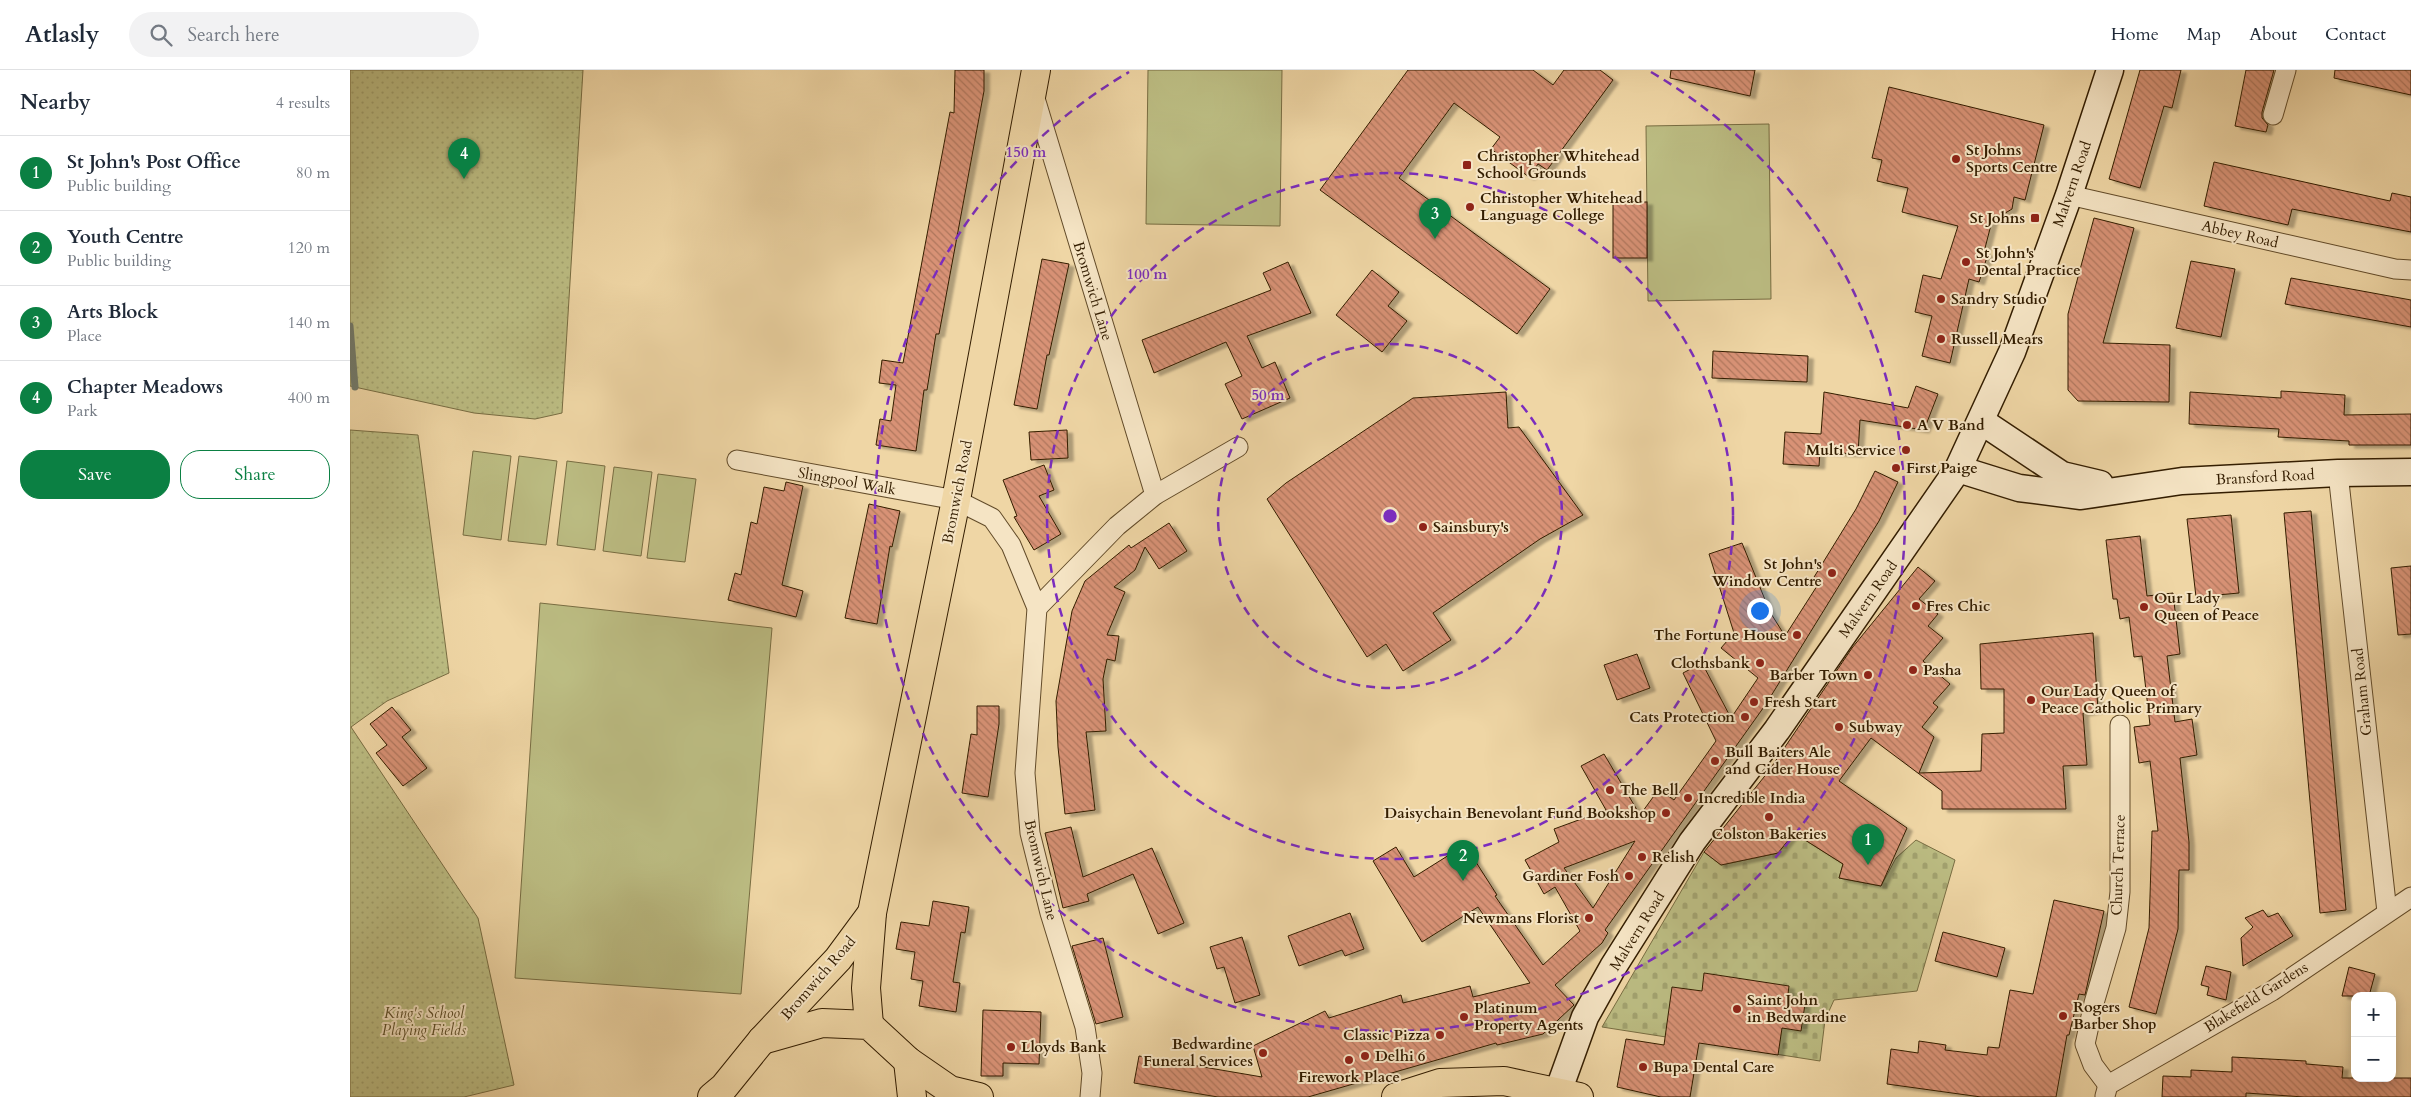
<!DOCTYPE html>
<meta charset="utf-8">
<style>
body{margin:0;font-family:Cardo,serif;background:#f2f2f3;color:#1f2937}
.controls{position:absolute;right:15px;bottom:15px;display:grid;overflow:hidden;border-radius:10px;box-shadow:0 2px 12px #0003}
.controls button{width:45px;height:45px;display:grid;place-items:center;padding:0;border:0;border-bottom:1px solid #e0e1e3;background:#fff;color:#1f2937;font:25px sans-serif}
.you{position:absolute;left:1409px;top:540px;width:18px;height:18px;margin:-12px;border:4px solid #fff;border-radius:50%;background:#1a73e8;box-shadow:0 0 0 8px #1a73e833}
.badge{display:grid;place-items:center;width:32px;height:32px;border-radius:50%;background:#0b8043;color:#fff;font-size:16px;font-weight:700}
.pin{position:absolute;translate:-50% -41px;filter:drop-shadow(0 1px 2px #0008)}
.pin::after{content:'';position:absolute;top:26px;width:18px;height:15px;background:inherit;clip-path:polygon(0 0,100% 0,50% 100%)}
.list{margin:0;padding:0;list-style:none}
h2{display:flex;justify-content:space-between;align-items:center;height:65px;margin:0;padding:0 20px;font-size:21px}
h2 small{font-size:16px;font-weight:400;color:#747a83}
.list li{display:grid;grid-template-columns:32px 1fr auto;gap:15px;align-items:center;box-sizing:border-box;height:75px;padding:0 20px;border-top:1px solid #e0e1e3}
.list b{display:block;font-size:19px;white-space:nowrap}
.list p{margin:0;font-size:16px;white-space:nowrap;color:#747a83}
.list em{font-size:16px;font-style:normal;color:#747a83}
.actions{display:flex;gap:10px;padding:15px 20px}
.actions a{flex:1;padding:11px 0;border:1px solid #0b8043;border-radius:20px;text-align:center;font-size:18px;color:#0b8043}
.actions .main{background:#0b8043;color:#fff}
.icon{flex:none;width:28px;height:28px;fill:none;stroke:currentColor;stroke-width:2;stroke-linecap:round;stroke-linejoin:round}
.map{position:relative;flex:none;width:2061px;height:1027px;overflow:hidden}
header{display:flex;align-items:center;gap:30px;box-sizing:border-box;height:70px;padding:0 25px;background:#fff;border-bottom:1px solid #e0e1e3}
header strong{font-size:24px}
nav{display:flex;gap:28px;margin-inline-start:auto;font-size:18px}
.search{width:350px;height:45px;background:#f2f2f3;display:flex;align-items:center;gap:12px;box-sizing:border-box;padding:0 18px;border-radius:28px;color:#747a83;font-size:19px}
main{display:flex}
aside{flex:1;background:#fff}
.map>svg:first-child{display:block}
.cemetery{fill:url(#cemetery-stones);stroke:#786d42}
.park{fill:url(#park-dots);stroke:#786d42}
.pitch{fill:#bcbd83;stroke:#786d42}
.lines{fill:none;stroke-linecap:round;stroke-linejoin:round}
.stream{stroke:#727969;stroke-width:7}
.building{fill:url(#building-back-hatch);stroke:#331d00;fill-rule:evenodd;filter:url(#shadow)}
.minor-casing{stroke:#624b29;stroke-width:21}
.secondary-casing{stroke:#331d00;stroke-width:29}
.primary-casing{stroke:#331d00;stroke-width:30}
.minor{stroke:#f5e4c4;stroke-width:19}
.secondary{stroke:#f5e4c4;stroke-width:26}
.primary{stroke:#efd6a5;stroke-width:28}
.ring{fill:none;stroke:#7b2cbf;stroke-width:2.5;stroke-dasharray:9 6}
.poi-dot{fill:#8f2418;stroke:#f5e4c4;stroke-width:2}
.labels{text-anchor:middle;stroke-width:4;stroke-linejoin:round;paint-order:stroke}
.poi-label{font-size:15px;font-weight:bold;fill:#331d00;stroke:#f5e4c4;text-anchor:start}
.street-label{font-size:15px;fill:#331d00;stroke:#f5e4c4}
.park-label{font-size:15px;font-style:italic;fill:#5c4d27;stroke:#f5e4c4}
.centre{fill:#7b2cbf;stroke:#f5e4c4;stroke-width:2.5}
.ring-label{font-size:15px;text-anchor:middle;font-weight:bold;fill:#7b2cbf;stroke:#f5e4c4;stroke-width:4;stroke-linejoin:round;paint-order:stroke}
</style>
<header>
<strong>Atlasly</strong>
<div class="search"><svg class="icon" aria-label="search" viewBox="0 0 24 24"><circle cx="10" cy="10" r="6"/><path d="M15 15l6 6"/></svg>Search here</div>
<nav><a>Home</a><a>Map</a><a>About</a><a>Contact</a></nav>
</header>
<main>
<aside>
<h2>Nearby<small>4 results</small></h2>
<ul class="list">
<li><span class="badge">1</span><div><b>St John's Post Office</b><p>Public building</p></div><em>80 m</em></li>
<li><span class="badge">2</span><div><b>Youth Centre</b><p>Public building</p></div><em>120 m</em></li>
<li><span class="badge">3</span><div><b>Arts Block</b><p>Place</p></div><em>140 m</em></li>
<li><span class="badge">4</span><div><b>Chapter Meadows</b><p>Park</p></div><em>400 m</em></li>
</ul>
<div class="actions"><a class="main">Save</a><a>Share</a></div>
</aside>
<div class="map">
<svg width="2061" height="1027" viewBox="0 0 2061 1027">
<defs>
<pattern id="cemetery-stones" width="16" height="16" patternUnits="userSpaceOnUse" patternTransform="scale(1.25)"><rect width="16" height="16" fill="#bcbd83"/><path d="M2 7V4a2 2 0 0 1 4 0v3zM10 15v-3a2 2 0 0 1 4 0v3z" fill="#a2a26f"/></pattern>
<pattern id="park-dots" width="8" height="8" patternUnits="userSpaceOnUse" patternTransform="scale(1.25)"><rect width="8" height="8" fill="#bcbd83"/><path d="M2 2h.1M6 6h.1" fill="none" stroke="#a2a26f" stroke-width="1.8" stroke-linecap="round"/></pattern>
<pattern id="building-back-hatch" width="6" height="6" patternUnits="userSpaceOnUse" patternTransform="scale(1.25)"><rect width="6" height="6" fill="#d89276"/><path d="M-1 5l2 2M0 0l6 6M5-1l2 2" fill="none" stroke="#b0775e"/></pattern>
<filter id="shadow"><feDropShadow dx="5.5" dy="3" stdDeviation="1" flood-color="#0004"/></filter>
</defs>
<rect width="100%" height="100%" fill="#efd6a5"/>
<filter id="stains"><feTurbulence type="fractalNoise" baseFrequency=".004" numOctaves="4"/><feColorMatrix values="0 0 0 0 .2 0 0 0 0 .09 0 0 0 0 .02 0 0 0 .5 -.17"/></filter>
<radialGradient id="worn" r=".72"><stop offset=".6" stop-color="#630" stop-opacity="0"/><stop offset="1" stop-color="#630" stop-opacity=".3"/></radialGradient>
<!-- cemetery -->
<path class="cemetery" d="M1444 763 1493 794 1489 808 1531 816 1546 788 1566 770 1605 790 1567 921 1484 930 1475 950 1470 991 1252 957 1354 782 1371 795 1428 783Z"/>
<!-- park -->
<g class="park">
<path d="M0 0H233L212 343 185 349 124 343 0 316Z"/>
<path d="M0 360 68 365 99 603 37 631 1 657 128 848 164 1015 114 1027H0Z"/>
</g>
<!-- pitch -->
<g class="pitch">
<path d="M798 0H932L930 156 796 154Z"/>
<path d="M1419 54 1421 229 1298 231 1296 56Z"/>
<path d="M123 381 161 386 151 470 113 465Z"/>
<path d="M169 386 207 391 196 475 158 471Z"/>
<path d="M217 391 255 396 245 480 207 475Z"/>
<path d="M264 397 302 402 291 486 253 481Z"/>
<path d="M308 404 346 409 335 492 297 488Z"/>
<path d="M190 533 422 558 391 924 165 908Z"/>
</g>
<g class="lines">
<!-- stream -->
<path class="stream" d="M0 256 5 317"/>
</g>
<!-- building -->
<g class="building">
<path d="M605 0H634V21L589 264H586L577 320H574L566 381 526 375 530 349 541 351 546 315 529 313 532 290 553 293 600 42 604 43Z"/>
<path d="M1058 0H1183L1203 15 1214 0H1250L1263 10 1197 100 1188 94 1179 107 1141 79 1150 67 1104 33 1049 108 1200 219 1167 264 970 120Z"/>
<path d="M1321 0H1405L1400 26 1320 8Z"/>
<path d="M1790 0H1831L1822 38 1814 36 1790 118 1759 109Z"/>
<path d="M1896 0H1924L1912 42V48L1918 55 1916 62 1885 56Z"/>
<path d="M1985 0H2061V25L1984 8Z"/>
<path d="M1539 17 1694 55 1675 130 1664 127 1662 139 1642 151 1634 182 1638 184 1629 212 1619 209 1600 293 1572 286 1582 246 1565 242 1573 205 1591 209 1608 156 1552 142 1558 118 1527 111 1532 90 1522 88Z"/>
<path d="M1864 92 2040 131 2042 123 2061 127V162L1942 139 1938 155 1854 136Z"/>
<rect x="1263" y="132" width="34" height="56"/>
<path d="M1744 148 1784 158 1753 273 1820 275 1819 332 1728 331 1718 320V244Z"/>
<path d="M692 189 719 194 699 285H697L687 339 664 335Z"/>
<path d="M1841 191 1885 199 1871 267 1826 258Z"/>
<path d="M938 192 961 243 897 266 912 298 925 292 940 328 892 349 875 314 892 306 876 272 804 303 792 270 921 220 913 203Z"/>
<path d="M1022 200 1049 222 1038 236 1057 251 1032 282 986 245Z"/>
<path d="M1941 208 2061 230V257L1935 234Z"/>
<path d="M1363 281 1458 286 1457 312 1362 308Z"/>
<path d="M1566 316 1588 324 1574 360 1510 350 1508 384 1470 382 1469 396 1433 394 1435 362 1471 364 1474 322 1558 338Z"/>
<path d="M1931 321 1995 325 1994 345 2061 344V375H1999V371L1928 367 1929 359 1839 354 1840 322 1931 328Z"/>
<path d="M1156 322 1158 358 1169 357 1233 445 1190 469 1083 543 1101 570 1053 601 1036 574 1017 587 917 429 936 413 1063 328Z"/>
<path d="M717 360 718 388 681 390 679 362Z"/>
<path d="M694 395 704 420 689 426 711 464 684 480 664 447 667 446 653 410Z"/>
<path d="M1525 401 1548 412 1529 451 1416 634 1255 860 1258 863 1252 873 1205 915 1224 935 1193 964 1147 975 1146 973 958 1027H868L784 1013 789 986 912 1007 903 976 975 941 979 948 1051 925 1053 933 1120 916 1123 927 1180 913 1128 837 1072 872 1023 791 1046 777 1064 807 1115 775 1147 825 1145 826 1193 895 1230 861 1205 817 1194 824 1175 790 1209 772 1204 759 1256 740 1231 696 1254 684 1290 745 1309 719 1324 730 1366 671 1333 603 1352 593 1381 648 1408 608 1371 578 1384 563 1359 484 1392 473 1420 542 1435 566 1467 516 1461 512 1506 439ZM1285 771 1243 838 1214 798Z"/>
<path d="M436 412 453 416 432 515 453 521 446 547 378 530 385 503 391 505 401 452 407 454 414 417 434 421Z"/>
<path d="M519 434 550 441 542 477 540 476 527 554 495 548Z"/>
<path d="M1961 441 1996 840 1970 843 1934 443Z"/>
<path d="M1881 445 1889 523 1846 527 1837 449Z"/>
<path d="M819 453 837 481 809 499 795 477 785 500 764 517 775 522 757 565 769 566 765 591 757 589 753 609 756 661 736 662 745 740 715 744 708 677 706 631 722 541 735 511 779 475 781 478Z"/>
<path d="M1790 466 1797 526 1823 523 1830 584 1817 586 1825 652 1842 649 1847 685 1830 688 1839 772V800H1829L1828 859 1806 944 1779 937 1799 858 1802 761H1808L1800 691 1789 693 1784 657 1800 655 1792 586 1784 587 1779 547 1770 549 1767 529H1763L1756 470Z"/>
<path d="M2061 496V564L2048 565 2041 498Z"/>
<path d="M1568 497 1585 511 1569 529 1588 544 1578 556 1593 568 1573 591 1600 614 1583 633 1588 637 1572 657 1584 667 1569 703 1631 701 1632 664 1654 663V619H1631L1630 574 1743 563 1748 640 1733 643 1737 695 1713 696 1716 739H1592V721L1521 668 1489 711 1557 758 1531 816 1489 808 1493 794 1444 763 1428 783 1371 795 1354 782 1418 702 1502 578Z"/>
<path d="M1287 584 1300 618 1267 630 1254 595Z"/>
<path d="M627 636H649V654L638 727 612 723 621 664 627 665Z"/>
<path d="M42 637 61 660 52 667 77 698 53 716 26 683 37 675 20 654Z"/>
<path d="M721 757 733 807 802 778 834 853 808 864 783 804 737 824 739 831 713 838 695 763Z"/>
<path d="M1704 830 1754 841 1735 925 1729 924 1719 965H1717L1706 1027H1631L1537 1014 1541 979 1568 983 1569 971 1596 975 1595 980 1637 985 1638 977 1649 978 1660 920 1683 924Z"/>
<path d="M583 831 619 837 615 863 611 862 603 912 610 913 606 942 569 936 573 911 561 909 565 882 546 879 551 852 579 856Z"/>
<path d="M1913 840 1918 847 1928 843 1943 866 1893 896 1891 868 1903 857 1895 848Z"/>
<path d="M1000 843 1014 879 995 886 992 880 949 896 938 866Z"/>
<path d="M1593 862 1655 878 1647 907 1585 891Z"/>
<path d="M892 867 910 925 885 933 874 897 867 899 860 877Z"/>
<path d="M753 868 773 947 746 954 722 876Z"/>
<path d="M1856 896 1881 902 1876 930 1857 925 1859 917 1851 915Z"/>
<path d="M1999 897 2025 904 2019 926H1992Z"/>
<path d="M1354 903 1439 916 1437 932 1455 934 1451 961 1432 958 1428 985 1349 973 1340 1027H1311L1267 1017 1276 969 1314 975 1322 917 1352 921Z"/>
<path d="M633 940 691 942 689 994 653 993V1006H631Z"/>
<path d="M1882 987 1956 991V994L1993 997 1992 1008H2061V1027H1954L1896 1023V1027H1812L1813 1006 1841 1007V1000L1882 1002Z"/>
</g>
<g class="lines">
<defs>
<g id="minor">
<path d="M684 25 805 425"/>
<path d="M1923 45 1936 0"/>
<path d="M1719 125 2045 199 2061 200"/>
<path d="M387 390 606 430 642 448 661 475 687 538 675 703 680 763 700 843 735 957 742 1003 740 1027"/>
<path d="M1988 403 2037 842"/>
<path d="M687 538 767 456 805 425 888 377"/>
<path d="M1758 1015 1743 995 1735 974 1744 933 1766 858 1770 822V655"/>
<path d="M1755 1026 1758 1015 1922 921 2061 827"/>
</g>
<g id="secondary">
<path d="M1631 351 1712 405 1750 414"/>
<path d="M1608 399 1669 418 1731 426 1832 411 1988 403 2061 402"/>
<path d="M1208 1022 1235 947 1263 897 1342 772 1427 660 1608 399 1662 282 1719 125 1760 0"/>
</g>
<g id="primary">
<path d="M519 955 516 918 522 843 606 430 686 0"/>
<path d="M412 970 472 953 519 955 558 991 600 1020 629 1027"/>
<path d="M558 991 562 1027"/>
<path d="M362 1027 374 1017 412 970 488 889 522 843"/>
<path d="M1046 1027 1090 1013 1154 1011 1229 1027"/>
</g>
</defs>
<!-- minor casing -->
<use href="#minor" class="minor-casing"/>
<!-- secondary casing -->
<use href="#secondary" class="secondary-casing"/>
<!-- primary casing -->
<use href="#primary" class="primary-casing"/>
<!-- minor -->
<use href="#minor" class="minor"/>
<!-- secondary -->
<use href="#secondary" class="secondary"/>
<!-- primary -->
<use href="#primary" class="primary"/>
</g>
<!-- distance rings -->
<g class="ring">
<circle cx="1040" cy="446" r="172"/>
<circle cx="1040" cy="446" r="343"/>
<path d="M1301 2A515 515 0 1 1 779 2"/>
</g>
<!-- markers -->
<g class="poi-dot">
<circle cx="1606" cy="89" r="5"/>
<rect x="1112" y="90" width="10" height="10" rx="2.5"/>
<circle cx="1120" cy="137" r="5"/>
<rect x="1680" y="143" width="10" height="10" rx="2.5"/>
<circle cx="1616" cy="192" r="5"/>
<circle cx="1591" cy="229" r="5"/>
<circle cx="1591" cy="269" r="5"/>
<circle cx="1557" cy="355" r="5"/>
<circle cx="1556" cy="380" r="5"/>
<circle cx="1546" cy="398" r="5"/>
<circle cx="1073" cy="457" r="5"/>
<circle cx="1482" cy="503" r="5"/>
<circle cx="1566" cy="536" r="5"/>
<circle cx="1794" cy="537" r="5"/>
<circle cx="1447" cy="565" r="5"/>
<circle cx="1410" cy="593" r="5"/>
<circle cx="1563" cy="600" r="5"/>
<circle cx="1518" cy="605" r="5"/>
<circle cx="1681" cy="630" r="5"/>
<circle cx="1404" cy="632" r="5"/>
<circle cx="1395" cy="647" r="5"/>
<circle cx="1489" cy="657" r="5"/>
<circle cx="1365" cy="691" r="5"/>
<circle cx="1260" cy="720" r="5"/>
<circle cx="1338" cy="728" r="5"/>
<circle cx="1316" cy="743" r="5"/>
<circle cx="1419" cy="747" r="5"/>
<circle cx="1292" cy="787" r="5"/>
<circle cx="1279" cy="806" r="5"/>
<circle cx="1239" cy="848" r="5"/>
<circle cx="1387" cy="939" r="5"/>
<circle cx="1713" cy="946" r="5"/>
<circle cx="1114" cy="947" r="5"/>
<circle cx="1090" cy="965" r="5"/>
<circle cx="661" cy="977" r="5"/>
<circle cx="913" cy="983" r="5"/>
<circle cx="1015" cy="986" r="5"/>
<circle cx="999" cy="990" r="5"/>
<circle cx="1293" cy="997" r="5"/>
</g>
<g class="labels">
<!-- poi labels -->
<g class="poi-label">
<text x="1616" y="85">St Johns<tspan x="1616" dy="17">Sports Centre</tspan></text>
<text x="1127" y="91">Christopher Whitehead<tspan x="1127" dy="17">School Grounds</tspan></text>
<text x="1130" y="133">Christopher Whitehead<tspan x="1130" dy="17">Language College</tspan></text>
<text x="1675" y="153" text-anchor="end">St Johns</text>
<text x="1626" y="188">St John's<tspan x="1626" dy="17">Dental Practice</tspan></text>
<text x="1601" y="234">Sandry Studio</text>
<text x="1601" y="274">Russell Mears</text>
<text x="1567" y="360">A V Band</text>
<text x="1546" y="385" text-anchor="end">Multi Service</text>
<text x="1556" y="403">First Paige</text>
<text x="1083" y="462">Sainsbury's</text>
<text x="1472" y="499" text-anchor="end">St John's<tspan x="1472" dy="17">Window Centre</tspan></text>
<text x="1804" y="533">Our Lady<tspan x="1804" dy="17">Queen of Peace</tspan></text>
<text x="1576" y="541">Fres Chic</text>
<text x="1437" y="570" text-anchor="end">The Fortune House</text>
<text x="1400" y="598" text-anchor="end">Clothsbank</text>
<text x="1573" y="605">Pasha</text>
<text x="1508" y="610" text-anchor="end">Barber Town</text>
<text x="1691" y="626">Our Lady Queen of<tspan x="1691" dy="17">Peace Catholic Primary</tspan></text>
<text x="1414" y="637">Fresh Start</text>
<text x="1385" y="652" text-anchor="end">Cats Protection</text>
<text x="1499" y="662">Subway</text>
<text x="1375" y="687">Bull Baiters Ale<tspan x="1375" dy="17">and Cider House</tspan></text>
<text x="1270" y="725">The Bell</text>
<text x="1348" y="733">Incredible India</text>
<text x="1306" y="748" text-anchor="end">Daisychain Benevolant Fund Bookshop</text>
<text x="1419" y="769" text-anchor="middle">Colston Bakeries</text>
<text x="1302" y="792">Relish</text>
<text x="1269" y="811" text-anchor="end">Gardiner Fosh</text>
<text x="1229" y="853" text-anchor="end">Newmans Florist</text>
<text x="1397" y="935">Saint John<tspan x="1397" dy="17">in Bedwardine</tspan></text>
<text x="1723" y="942">Rogers<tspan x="1723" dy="17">Barber Shop</tspan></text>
<text x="1124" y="943">Platinum<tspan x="1124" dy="17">Property Agents</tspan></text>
<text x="1080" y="970" text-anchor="end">Classic Pizza</text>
<text x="903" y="979" text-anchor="end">Bedwardine<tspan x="903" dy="17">Funeral Services</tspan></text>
<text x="671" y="982">Lloyds Bank</text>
<text x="1025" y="991">Delhi 6</text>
<text x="1303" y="1002">Bupa Dental Care</text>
<text x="999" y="1012" text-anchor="middle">Firework Place</text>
</g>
<!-- street labels -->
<g class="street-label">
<text transform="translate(1722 114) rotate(-71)" y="5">Malvern Road</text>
<text transform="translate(1890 164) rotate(13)" y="5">Abbey Road</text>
<text transform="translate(743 221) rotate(73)" y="5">Bromwich Lane</text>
<text transform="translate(1915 407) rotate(-3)" y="5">Bransford Road</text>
<text transform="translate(497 411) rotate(10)" y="5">Slingpool Walk</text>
<text transform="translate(607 422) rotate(-79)" y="5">Bromwich Road</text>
<text transform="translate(1518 529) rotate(-55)" y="5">Malvern Road</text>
<text transform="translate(2012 622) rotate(-96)" y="5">Graham Road</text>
<text transform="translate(1768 795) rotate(-88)" y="5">Church Terrace</text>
<text transform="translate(691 800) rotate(77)" y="5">Bromwich Lane</text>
<text transform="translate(1287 861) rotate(-58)" y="5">Malvern Road</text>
<text transform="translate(468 908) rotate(-49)" y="5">Bromwich Road</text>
<text transform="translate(1906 927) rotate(-32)" y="5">Blakefield Gardens</text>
</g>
<!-- park labels -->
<g class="park-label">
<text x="74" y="948">King's School<tspan x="74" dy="17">Playing Fields</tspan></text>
</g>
</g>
<circle cx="1040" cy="446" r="8" class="centre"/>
<g class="ring-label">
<text x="676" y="87">150 m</text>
<text x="797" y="209">100 m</text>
<text x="918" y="330">50 m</text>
</g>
<rect width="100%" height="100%" filter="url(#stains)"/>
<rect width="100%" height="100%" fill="url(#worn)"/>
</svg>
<div class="controls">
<button>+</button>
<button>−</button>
</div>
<div class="you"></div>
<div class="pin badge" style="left:1518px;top:795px">1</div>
<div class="pin badge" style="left:1113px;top:811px">2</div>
<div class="pin badge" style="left:1085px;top:169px">3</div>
<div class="pin badge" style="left:114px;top:109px">4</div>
</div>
</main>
